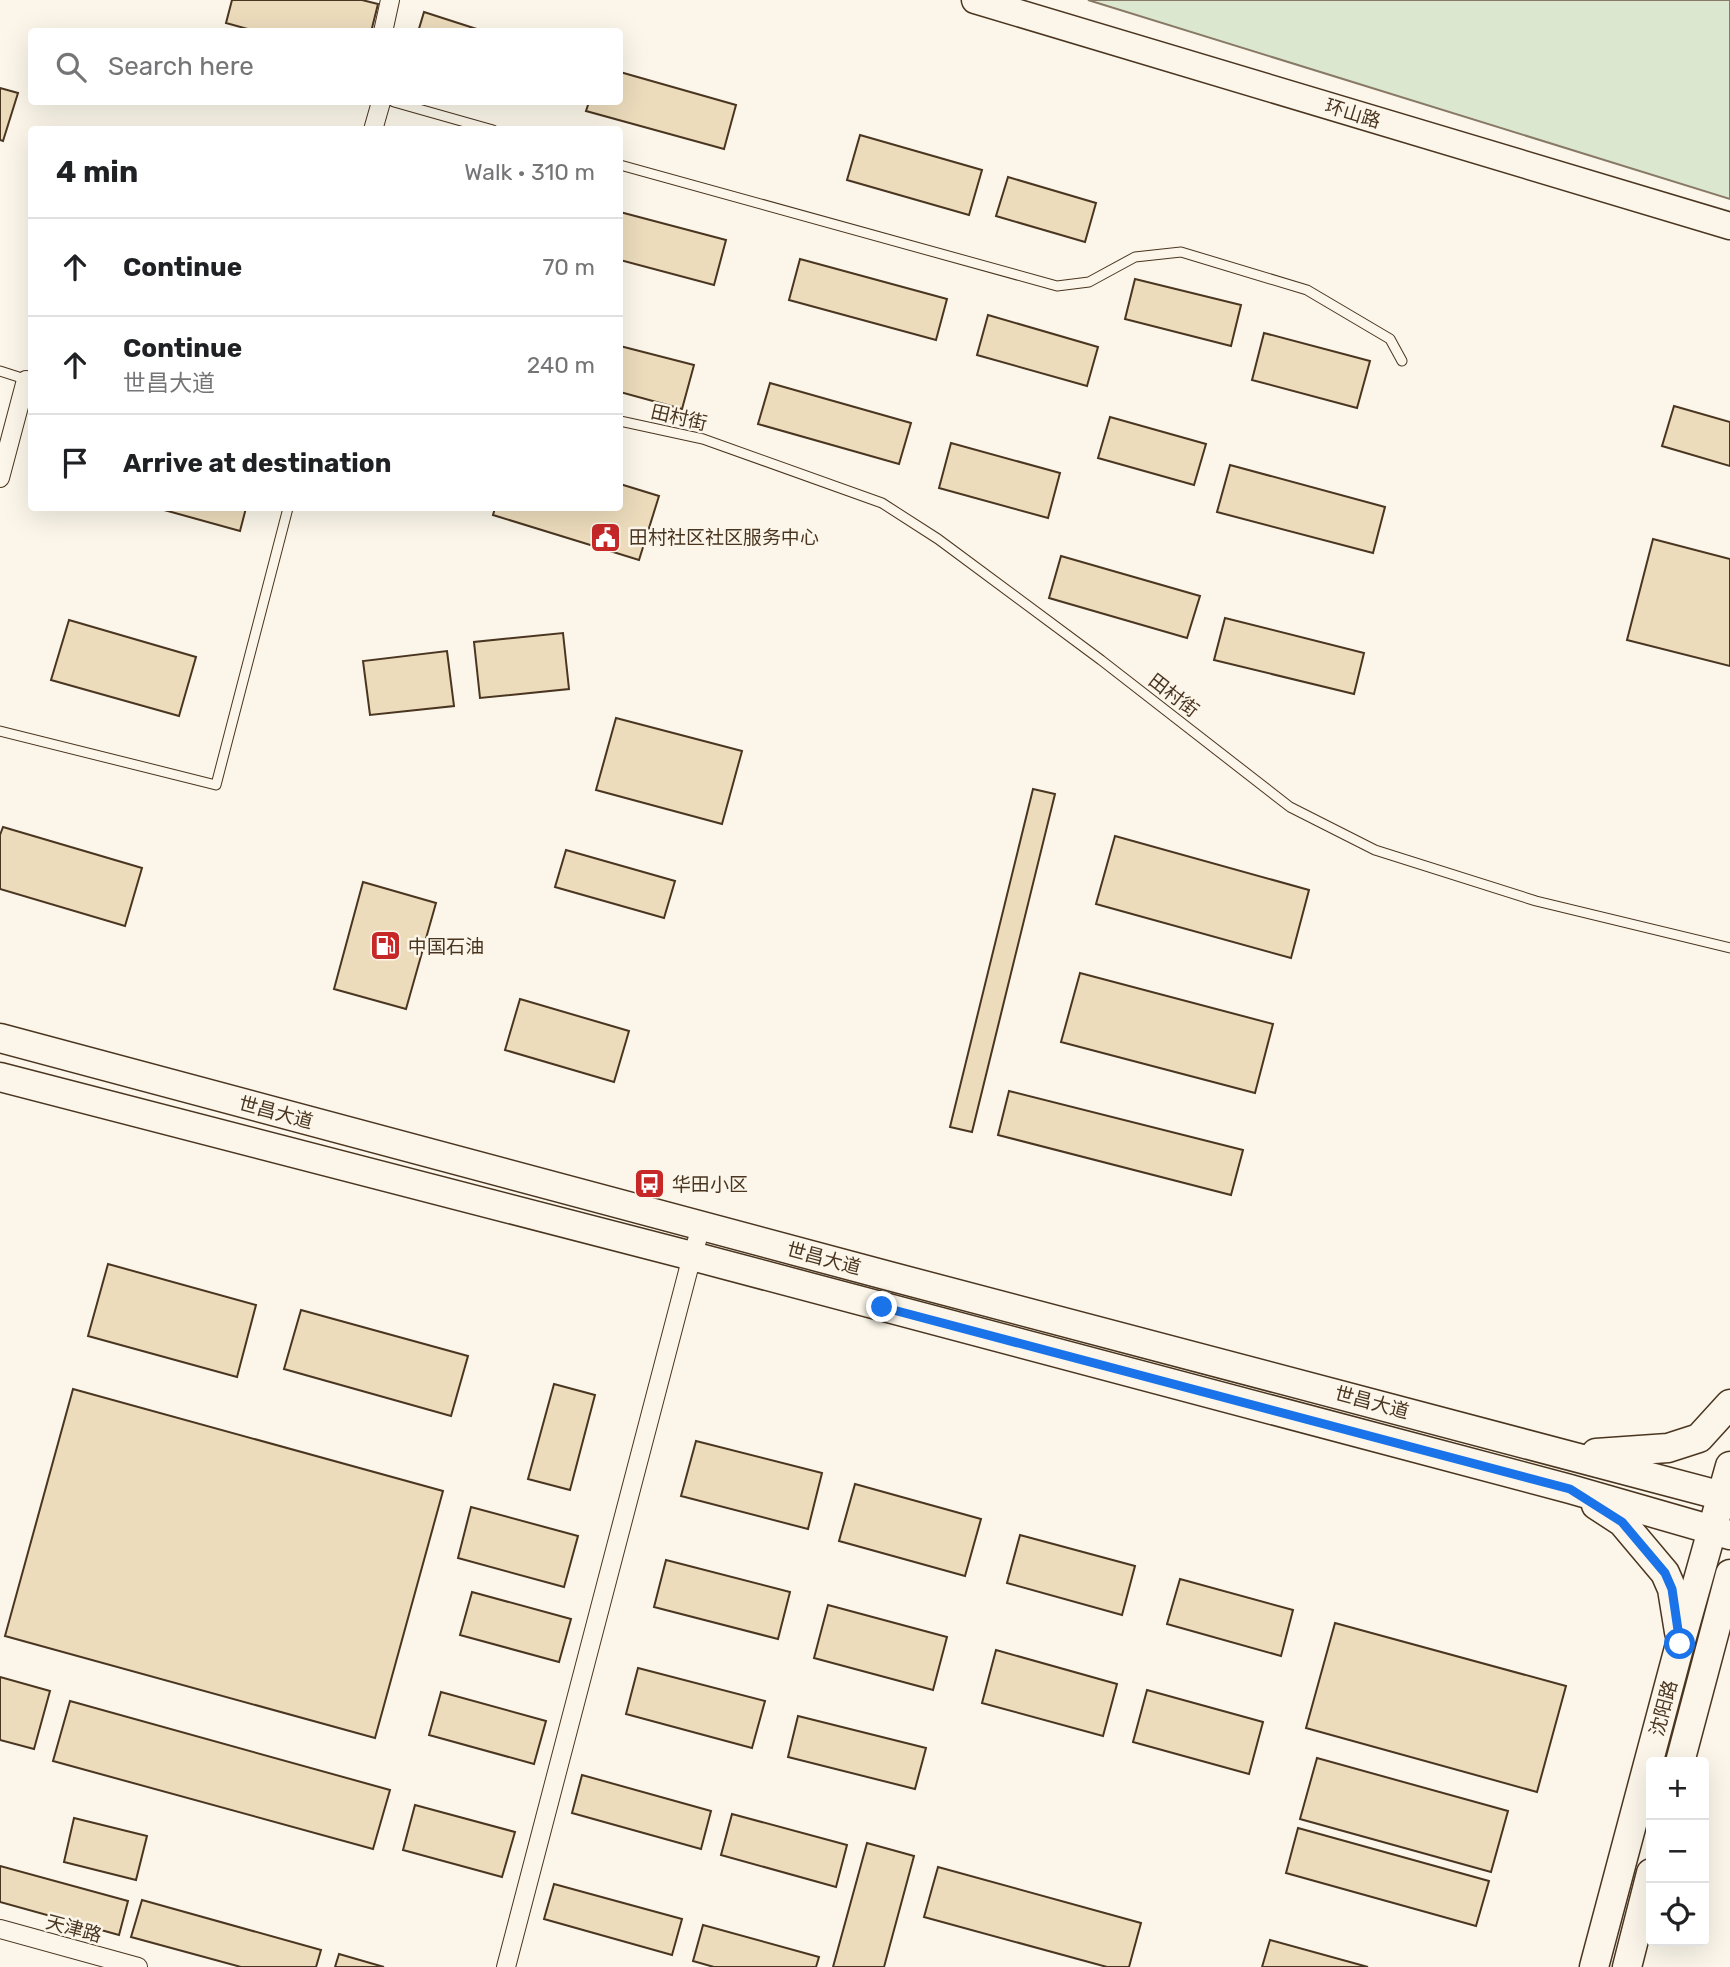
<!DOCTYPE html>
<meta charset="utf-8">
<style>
body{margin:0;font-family:Rubik,"Noto Sans SC",sans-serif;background:#f2f2f2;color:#202124}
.controls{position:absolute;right:21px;bottom:21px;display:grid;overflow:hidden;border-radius:7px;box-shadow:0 7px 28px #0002}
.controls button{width:63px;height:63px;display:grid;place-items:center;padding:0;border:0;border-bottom:2px solid #e0e0e0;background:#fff;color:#202124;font:35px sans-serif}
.stop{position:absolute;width:21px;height:21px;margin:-16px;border:5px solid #1a73e8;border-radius:50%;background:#fff}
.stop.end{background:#1a73e8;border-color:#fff;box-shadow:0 2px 7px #0008}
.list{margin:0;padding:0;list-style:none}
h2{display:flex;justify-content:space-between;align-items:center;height:91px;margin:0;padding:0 28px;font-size:30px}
h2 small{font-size:23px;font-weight:400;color:#757577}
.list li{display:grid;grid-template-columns:46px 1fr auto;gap:21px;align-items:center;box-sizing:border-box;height:98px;padding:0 28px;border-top:2px solid #e0e0e0}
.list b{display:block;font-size:26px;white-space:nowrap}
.list p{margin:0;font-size:23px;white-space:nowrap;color:#757577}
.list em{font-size:23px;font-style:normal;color:#757577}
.icon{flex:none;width:38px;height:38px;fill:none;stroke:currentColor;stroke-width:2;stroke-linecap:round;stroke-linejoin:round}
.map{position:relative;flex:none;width:1730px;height:1967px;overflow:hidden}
.search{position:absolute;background:#fff;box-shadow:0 7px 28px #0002;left:28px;top:28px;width:595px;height:77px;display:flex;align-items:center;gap:18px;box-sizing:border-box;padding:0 24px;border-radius:7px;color:#757577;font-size:26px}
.panel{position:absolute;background:#fff;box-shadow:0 7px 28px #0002;left:28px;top:126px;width:595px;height:385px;border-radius:7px}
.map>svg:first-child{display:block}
.green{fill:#dce7d0;stroke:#887966;stroke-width:2}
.building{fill:#ecdcbc;stroke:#4a3520;stroke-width:2}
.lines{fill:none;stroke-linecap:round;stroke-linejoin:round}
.service-casing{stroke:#4a3520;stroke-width:11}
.minor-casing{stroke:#4a3520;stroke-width:20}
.secondary-casing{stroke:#4a3520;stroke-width:29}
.primary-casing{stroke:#4a3520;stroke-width:31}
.service{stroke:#fbf6e9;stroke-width:9}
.minor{stroke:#fbf6e9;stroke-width:18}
.secondary{stroke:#fbf6e9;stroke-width:26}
.primary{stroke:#fbf6e9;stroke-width:28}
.route{stroke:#1a73e8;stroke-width:9}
.labels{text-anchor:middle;stroke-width:5;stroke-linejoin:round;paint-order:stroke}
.street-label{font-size:19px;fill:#4a3520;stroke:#fbf6e9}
.poi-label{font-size:19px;fill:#4a3520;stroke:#fbf6e9;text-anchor:start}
</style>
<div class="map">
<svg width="1730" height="1967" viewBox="0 0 1730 1967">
<rect width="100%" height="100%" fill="#fbf6e9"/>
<!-- green -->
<path class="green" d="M1088 0H1730V199Z"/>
<!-- building -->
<g class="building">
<path d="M232 0H362L378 4 371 32H259L226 23Z"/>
<path d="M424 12 486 32H418Z"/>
<path d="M620 72 736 105 724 149 586 111 589 102H620Z"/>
<path d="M0 88 18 93 3 141 0 140Z"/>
<path d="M860 135 982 170 969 215 847 180Z"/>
<path d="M1008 177 1096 203 1085 242 996 216Z"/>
<path d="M620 212 726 240 714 285 620 260Z"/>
<path d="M800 259 947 299 936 340 789 300Z"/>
<path d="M1135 279 1241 305 1231 346 1125 319Z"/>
<path d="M988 315 1098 347 1087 386 977 355Z"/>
<path d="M1264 333 1370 361 1357 408 1252 380Z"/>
<path d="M620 346 694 365 682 409 620 392Z"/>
<path d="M770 383 911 423 899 464 758 424Z"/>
<path d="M1674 406 1730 422V466L1662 446Z"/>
<path d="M1110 417 1206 444 1194 485 1098 458Z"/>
<path d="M951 443 1060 473 1048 518 939 488Z"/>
<path d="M1230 465 1385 507 1373 553 1217 512Z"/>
<path d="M620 484 659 496 639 560 493 515 495 508H620Z"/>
<path d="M157 508H246L240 531Z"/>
<path d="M1653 539 1730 559V666L1627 640Z"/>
<path d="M1061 556 1200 596 1187 638 1049 598Z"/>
<path d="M1225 618 1364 653 1354 694 1214 660Z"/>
<path d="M69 620 196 657 179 716 51 680Z"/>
<path d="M563 633 569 689 480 698 474 642Z"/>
<path d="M447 651 454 706 370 715 363 661Z"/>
<path d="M616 718 742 751 722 824 596 790Z"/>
<path d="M1033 789 1055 794 972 1132 950 1127Z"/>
<path d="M3 827 142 868 125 926 0 889V835Z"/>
<path d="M1115 836 1309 890 1291 958 1096 904Z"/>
<path d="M566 850 675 881 664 918 555 887Z"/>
<path d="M363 882 436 903 406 1009 334 989Z"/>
<path d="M1080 973 1273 1024 1255 1093 1061 1042Z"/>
<path d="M520 999 629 1031 614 1082 505 1050Z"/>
<path d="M1009 1091 1243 1150 1231 1195 998 1135Z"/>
<path d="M108 1264 256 1305 237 1377 88 1336Z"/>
<path d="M301 1310 468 1356 451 1416 284 1369Z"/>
<path d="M554 1384 595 1395 570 1490 528 1479Z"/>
<path d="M73 1389 443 1491 375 1738 5 1636Z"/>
<path d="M696 1441 822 1473 808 1529 681 1496Z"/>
<path d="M855 1484 981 1519 965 1576 839 1541Z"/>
<path d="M471 1507 578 1536 564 1587 458 1558Z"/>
<path d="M1020 1535 1135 1566 1122 1615 1007 1583Z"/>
<path d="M666 1560 790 1592 778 1639 654 1607Z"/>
<path d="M1180 1579 1293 1610 1281 1656 1167 1624Z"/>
<path d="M472 1592 571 1619 559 1662 460 1635Z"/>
<path d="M828 1605 947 1637 933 1690 814 1658Z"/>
<path d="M1335 1623 1566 1686 1537 1792 1306 1728Z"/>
<path d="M996 1650 1117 1684 1103 1736 982 1703Z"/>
<path d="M638 1668 765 1701 752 1748 626 1714Z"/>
<path d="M0 1677 50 1691 34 1749 0 1740Z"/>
<path d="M1147 1690 1263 1722 1249 1774 1133 1742Z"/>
<path d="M441 1692 546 1721 534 1764 429 1735Z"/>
<path d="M70 1701 390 1790 373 1849 53 1761Z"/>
<path d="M798 1716 926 1748 915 1789 788 1757Z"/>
<path d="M1317 1758 1508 1811 1491 1872 1300 1819Z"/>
<path d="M582 1775 711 1811 701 1849 572 1813Z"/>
<path d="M415 1805 515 1832 502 1877 403 1850Z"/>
<path d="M732 1814 847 1845 836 1887 721 1855Z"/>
<path d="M74 1818 147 1836 136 1880 64 1862Z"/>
<path d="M1298 1828 1489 1881 1476 1926 1286 1873Z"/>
<path d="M867 1843 914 1856 884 1967H833Z"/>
<path d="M0 1866 128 1901 119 1935 0 1902Z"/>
<path d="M938 1867 1141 1923 1129 1967H1107L924 1917Z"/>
<path d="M554 1884 682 1919 672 1955 544 1919Z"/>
<path d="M142 1900 321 1950 316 1967H241L131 1937Z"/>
<path d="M703 1925 819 1957 816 1967H714L693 1961Z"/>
<path d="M1270 1940 1368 1967H1262Z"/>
<path d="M339 1954 384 1967H335Z"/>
</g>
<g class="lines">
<defs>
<g id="service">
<path d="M394 102 493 130"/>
<path d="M620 165 1057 286 1089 282 1135 257 1181 252 1307 290 1390 339 1402 361"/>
<path d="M0 371 28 380"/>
<path d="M620 421 703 439 882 503 938 539 1101 660 1290 807 1375 850 1536 901 1730 948"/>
<path d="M0 731 216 785 288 508"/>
</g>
<g id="minor">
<path d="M383 32 390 0"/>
<path d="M373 130 381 102"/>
<path d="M0 478 26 380"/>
<path d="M0 1929 138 1967"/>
<path d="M506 1967 692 1256 702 1225"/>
</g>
<path id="secondary" d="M975 0 1730 226"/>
<g id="primary">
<path d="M0 1038 889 1276 1730 1498"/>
<path d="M0 1077 692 1256 1570 1489 1730 1535"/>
<path d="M1596 1453 1668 1448 1699 1438 1730 1404"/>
<path d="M1596 1505 1622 1522 1665 1573 1672 1589 1679 1632"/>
<path d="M1680 1762 1730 1574"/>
<path d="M1594 1967 1680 1644 1730 1466"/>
<path d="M1627 1967 1651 1873"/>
</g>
</defs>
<!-- service casing -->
<use href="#service" class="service-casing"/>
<!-- minor casing -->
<use href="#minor" class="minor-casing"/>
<!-- secondary casing -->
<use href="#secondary" class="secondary-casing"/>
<!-- primary casing -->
<use href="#primary" class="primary-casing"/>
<!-- service -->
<use href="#service" class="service"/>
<!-- minor -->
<use href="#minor" class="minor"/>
<!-- secondary -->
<use href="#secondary" class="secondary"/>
<!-- primary -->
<use href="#primary" class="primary"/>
</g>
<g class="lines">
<!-- route -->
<path class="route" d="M882 1307 1570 1489 1622 1522 1665 1573 1672 1589 1680 1644"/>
</g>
<!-- icons -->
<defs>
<symbol id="civic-square" viewBox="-11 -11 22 22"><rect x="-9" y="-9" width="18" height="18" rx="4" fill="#c62828" stroke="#fbf6e9"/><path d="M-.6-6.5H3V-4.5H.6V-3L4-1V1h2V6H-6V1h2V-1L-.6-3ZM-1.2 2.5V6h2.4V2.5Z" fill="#fff"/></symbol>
<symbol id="fuel-square" viewBox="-11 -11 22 22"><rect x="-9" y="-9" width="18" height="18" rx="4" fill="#c62828" stroke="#fbf6e9"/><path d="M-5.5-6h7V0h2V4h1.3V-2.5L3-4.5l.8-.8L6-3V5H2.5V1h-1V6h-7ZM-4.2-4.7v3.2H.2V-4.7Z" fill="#fff"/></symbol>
<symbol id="bus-square" viewBox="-11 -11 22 22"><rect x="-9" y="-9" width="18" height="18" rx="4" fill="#c62828" stroke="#fbf6e9"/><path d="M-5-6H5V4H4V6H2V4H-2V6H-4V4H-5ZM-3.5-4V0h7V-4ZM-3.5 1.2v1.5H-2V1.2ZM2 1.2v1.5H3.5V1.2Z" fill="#fff"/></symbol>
</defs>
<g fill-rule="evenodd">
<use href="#civic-square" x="588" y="520" width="35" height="35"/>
<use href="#fuel-square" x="368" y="928" width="35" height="35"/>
<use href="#bus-square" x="632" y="1166" width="35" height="35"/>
</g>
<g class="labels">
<!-- street labels -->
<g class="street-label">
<text transform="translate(1353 113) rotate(17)" y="7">环山路</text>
<text transform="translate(679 417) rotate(13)" y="7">田村街</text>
<text transform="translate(1174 695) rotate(38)" y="7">田村街</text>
<text transform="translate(276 1112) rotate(15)" y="7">世昌大道</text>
<text transform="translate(824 1258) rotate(15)" y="7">世昌大道</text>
<text transform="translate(1372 1402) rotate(15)" y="7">世昌大道</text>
<text transform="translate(1663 1708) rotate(-75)" y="7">沈阳路</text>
<text transform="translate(74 1928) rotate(15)" y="7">天津路</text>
</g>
<!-- poi labels -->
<g class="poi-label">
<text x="629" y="544">田村社区社区服务中心</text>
<text x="408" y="953">中国石油</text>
<text x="672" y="1191">华田小区</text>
</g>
</g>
</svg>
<div class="controls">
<button>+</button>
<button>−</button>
<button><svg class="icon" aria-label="locate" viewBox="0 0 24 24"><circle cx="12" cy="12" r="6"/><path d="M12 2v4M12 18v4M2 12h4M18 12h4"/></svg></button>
</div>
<div class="stop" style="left:1680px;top:1644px"></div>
<div class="stop end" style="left:882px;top:1307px"></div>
<div class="search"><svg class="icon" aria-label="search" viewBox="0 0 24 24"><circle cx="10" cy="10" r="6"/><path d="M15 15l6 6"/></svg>Search here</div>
<section class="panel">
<h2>4 min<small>Walk · 310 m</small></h2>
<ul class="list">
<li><svg class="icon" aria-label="ahead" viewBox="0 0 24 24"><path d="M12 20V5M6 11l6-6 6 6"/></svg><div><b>Continue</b></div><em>70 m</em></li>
<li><svg class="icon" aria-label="ahead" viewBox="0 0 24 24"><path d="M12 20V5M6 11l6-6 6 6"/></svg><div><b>Continue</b><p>世昌大道</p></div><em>240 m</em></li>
<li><svg class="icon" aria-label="arrive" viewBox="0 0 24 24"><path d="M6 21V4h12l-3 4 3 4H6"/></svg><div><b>Arrive at destination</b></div></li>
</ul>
</section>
</div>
